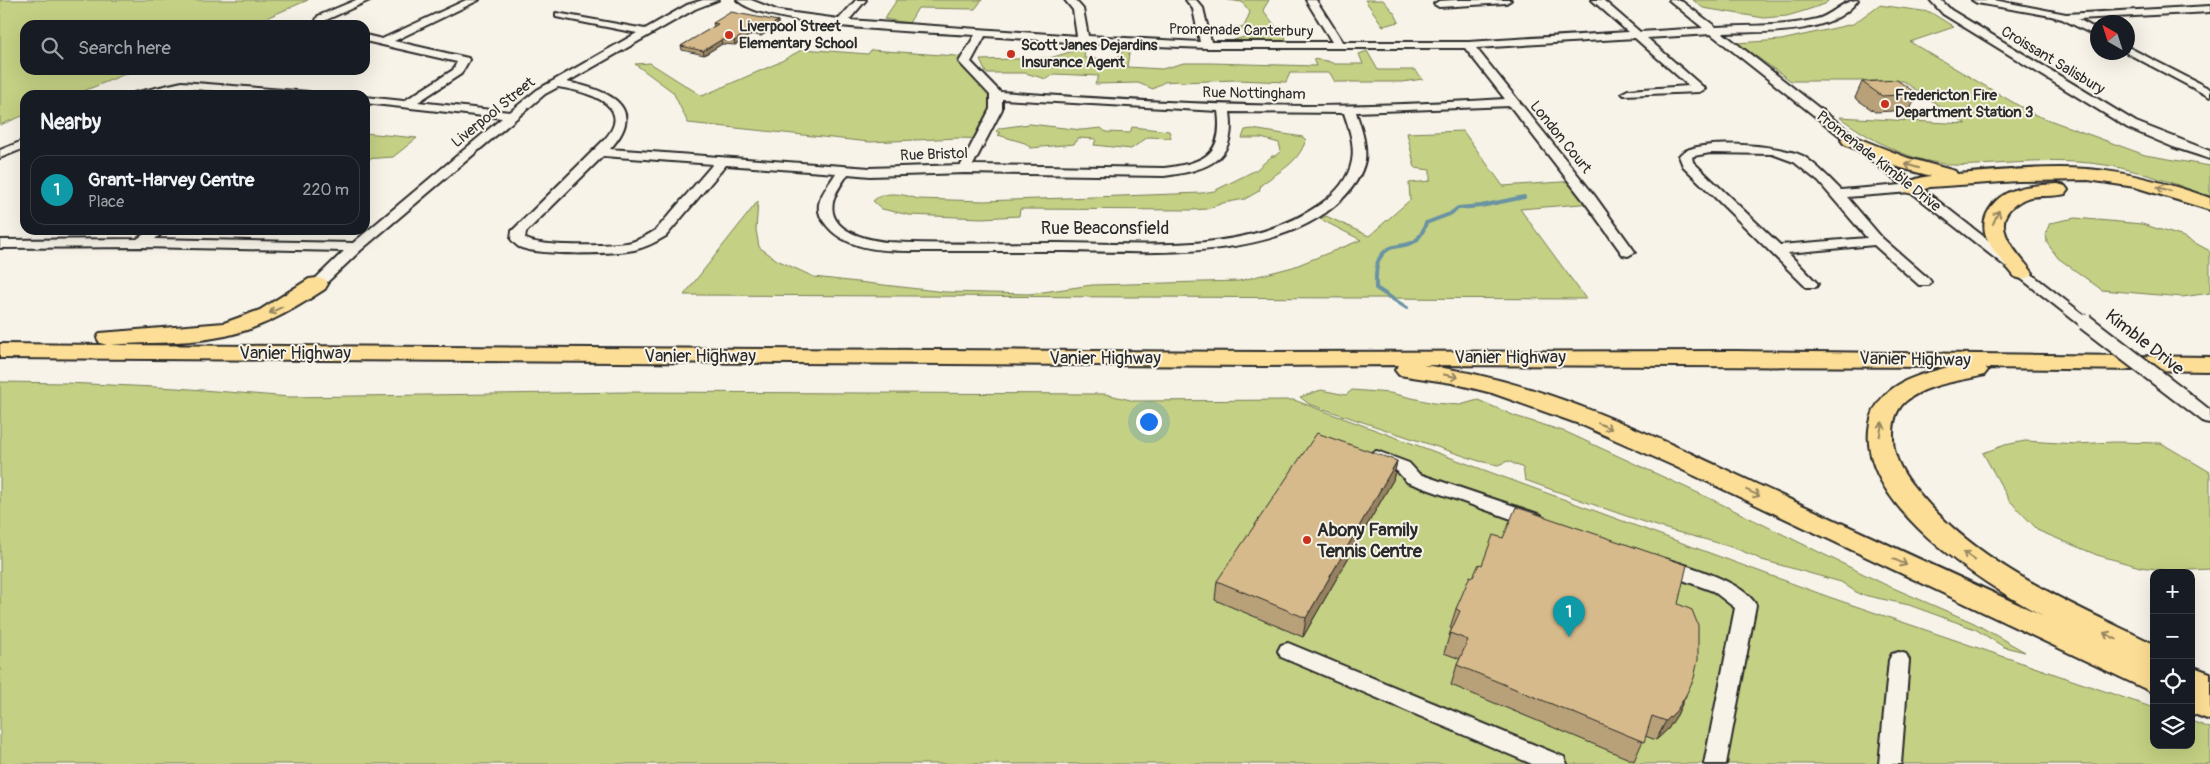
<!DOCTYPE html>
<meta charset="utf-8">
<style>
body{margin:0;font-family:Pangolin,sans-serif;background:#20242c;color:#f1f3f6}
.controls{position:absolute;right:15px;bottom:15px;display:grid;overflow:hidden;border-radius:10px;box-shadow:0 5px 20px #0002}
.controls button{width:45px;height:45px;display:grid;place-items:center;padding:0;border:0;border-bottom:1px solid #363941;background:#171b24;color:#f1f3f6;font:25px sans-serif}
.compass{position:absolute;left:2090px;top:15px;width:45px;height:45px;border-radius:50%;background:#171b24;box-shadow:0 5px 20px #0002;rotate:321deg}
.you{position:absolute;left:1148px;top:421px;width:18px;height:18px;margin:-12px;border:4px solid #fff;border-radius:50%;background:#1a73e8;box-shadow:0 0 0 8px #1a73e833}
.badge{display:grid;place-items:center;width:32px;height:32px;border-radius:50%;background:#c8321e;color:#fff;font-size:16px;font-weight:700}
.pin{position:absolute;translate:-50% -41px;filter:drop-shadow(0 1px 2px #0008)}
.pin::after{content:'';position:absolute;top:26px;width:18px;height:15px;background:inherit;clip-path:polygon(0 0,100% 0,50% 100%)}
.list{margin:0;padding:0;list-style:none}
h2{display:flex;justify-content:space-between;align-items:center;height:65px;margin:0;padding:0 20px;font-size:21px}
h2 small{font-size:16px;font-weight:400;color:#9ea1a6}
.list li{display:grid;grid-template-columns:32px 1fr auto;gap:15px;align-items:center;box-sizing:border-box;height:70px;margin:0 10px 10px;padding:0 10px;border:1px solid #363941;border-radius:15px}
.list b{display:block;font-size:19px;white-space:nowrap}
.list p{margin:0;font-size:16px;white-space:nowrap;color:#9ea1a6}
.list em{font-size:16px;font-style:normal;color:#9ea1a6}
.icon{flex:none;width:28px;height:28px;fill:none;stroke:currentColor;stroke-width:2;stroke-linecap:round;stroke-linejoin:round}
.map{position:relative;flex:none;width:2210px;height:764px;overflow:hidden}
.search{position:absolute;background:#171b24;box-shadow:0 5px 20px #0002;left:20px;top:20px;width:350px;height:55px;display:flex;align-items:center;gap:12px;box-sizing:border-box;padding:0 18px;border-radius:15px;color:#9ea1a6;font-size:19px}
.panel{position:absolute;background:#171b24;box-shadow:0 5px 20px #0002;left:20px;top:90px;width:350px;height:145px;border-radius:15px}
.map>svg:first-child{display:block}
.green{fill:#c4d083;stroke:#787e57}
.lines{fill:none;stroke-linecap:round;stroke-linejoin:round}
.stream{stroke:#6993a4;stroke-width:4}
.minor-casing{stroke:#2b2b2b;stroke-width:4}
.highway-casing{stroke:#2b2b2b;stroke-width:4}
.minor{fill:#f7f3e8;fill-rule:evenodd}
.highway{fill:#fcde96;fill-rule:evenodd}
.minor-bridge-casing{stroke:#2b2b2b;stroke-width:19;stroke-linecap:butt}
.minor-bridge{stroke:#f7f3e8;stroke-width:15}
.wall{fill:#b8a078;stroke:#2b2b2b}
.shaded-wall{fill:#968261;stroke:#2b2b2b}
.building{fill:#d6ba8b;stroke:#2b2b2b}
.oneway{stroke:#948460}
.poi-dot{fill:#c8321e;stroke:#f7f3e8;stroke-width:2}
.labels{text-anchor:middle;stroke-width:4;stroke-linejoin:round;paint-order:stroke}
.far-poi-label{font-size:15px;font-weight:bold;fill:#2b2b2b;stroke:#f7f3e8;text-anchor:start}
.far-street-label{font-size:15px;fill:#2b2b2b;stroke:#f7f3e8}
.street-label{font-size:18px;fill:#2b2b2b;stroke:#f7f3e8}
.poi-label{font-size:18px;font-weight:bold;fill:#2b2b2b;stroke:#f7f3e8;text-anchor:start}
</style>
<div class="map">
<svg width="2210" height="764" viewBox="0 0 2210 764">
<rect width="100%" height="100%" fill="#f7f3e8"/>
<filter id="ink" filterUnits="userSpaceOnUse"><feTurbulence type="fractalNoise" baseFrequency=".02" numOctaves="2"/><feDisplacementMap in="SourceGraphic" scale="10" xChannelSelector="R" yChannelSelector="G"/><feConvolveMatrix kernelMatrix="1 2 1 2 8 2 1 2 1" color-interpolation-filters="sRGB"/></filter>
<g filter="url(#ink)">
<!-- green -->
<g class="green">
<path d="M0 0H308L250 25H25V70H135L74 95H25V115L0 125Z"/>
<path d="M897 0H982L975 9 918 8 909 23 884 19Z"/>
<path d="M1228 0H1269L1263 10 1276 27 1261 31 1285 36 1287 42 1231 41 1250 35 1241 29 1217 28 1244 27 1250 12 1242 2Z"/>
<path d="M1365 0H1383L1395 14 1399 22 1383 26Z"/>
<path d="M1693 0H1829L1825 4 1804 11 1787 16 1764 18 1703 8Z"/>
<path d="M1879 5 1930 12 1954 27 1910 42 2033 114 2145 155 2210 166V197C2171 182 2131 167 2090 163 2058 160 2027 162 1995 164 1976 165 1957 167 1938 163 1901 157 1870 139 1839 117L1966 124 1903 81H1791L1737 43 1781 40 1853 24Z"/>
<path d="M1130 48 1127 67 1162 69 1184 63H1211L1316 66 1313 59 1327 61 1335 64H1363L1359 54 1367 51 1378 70H1415L1423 79 1402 82H1335L1330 73H1290L1286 82 1237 80 1180 82 1179 81 1164 82 1153 89 1138 83 1095 84 1099 76 1055 74 1046 79 1025 73H986L980 60 1050 58 1080 49 1085 52 1084 58 1109 59 1120 56 1124 49Z"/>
<path d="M803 49 868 54 871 50 956 56 966 59 996 95 983 139 959 138 870 142 688 123 673 92 635 64 650 63 702 96 778 63Z"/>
<path d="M1030 124 1082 130 1101 128 1106 132 1130 133 1132 127 1169 131 1171 138 1148 137 1131 149 1094 145 1096 139 1078 138 1074 144 1031 148 1025 143 998 135 1001 133 996 131 1000 128Z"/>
<path d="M1252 129 1303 137 1306 140C1297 165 1280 170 1261 185L1259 191 1245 199 1223 203 1207 209 1192 210 1020 209 1019 216 982 218 909 215 882 209 873 201C884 190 904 194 918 199L984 201 1202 193 1214 191 1256 170 1272 156H1275L1281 151 1279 143 1261 138H1242L1245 130Z"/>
<path d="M1463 131 1503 186 1576 181 1593 203 1520 209 1586 299 684 295 758 201 756 230 759 247 777 260 814 277 945 292 1029 294 1092 285 1239 281 1293 267 1361 240 1320 219 1326 216 1369 236 1410 200 1409 183 1430 181V170L1415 168 1407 133Z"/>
<path d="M365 133 417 138 393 157 365 159Z"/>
<path d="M2075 218 2142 224 2184 237 2210 251V293L2182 297 2102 290 2058 258 2047 243 2046 232 2050 223Z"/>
<path d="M0 382 66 383 177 388 290 397 627 392 1105 394 1135 401 1294 400 1829 597 2154 708V745H2191V721L2210 728V764H0Z"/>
<path d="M1321 390 1346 395 1352 390 1390 393 1434 403 1460 405 1478 400 1515 416 1566 432 1711 499 1884 584 1974 623 2025 652 2004 647 1975 629 1909 605 1859 594 1841 582 1762 560C1730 543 1694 538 1660 527 1615 513 1570 496 1525 480L1523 468 1508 461 1498 465 1479 461 1309 404 1300 397Z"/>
<path d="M2025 441 2077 444 2114 442 2161 443 2210 472V569L2172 571 2140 567 2097 555 2039 531 2009 500 1983 453 2005 445Z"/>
</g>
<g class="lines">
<!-- stream -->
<path class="stream" d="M1407 308 1376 288C1376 278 1375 264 1381 256 1395 236 1415 258 1426 223L1450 214 1458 208 1481 206 1524 197"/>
<defs>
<g id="minor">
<path d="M356 0H370L326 20 324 25H314L318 16Z"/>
<path d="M466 0H479L394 41 468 58 469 60 461 74 418 102 510 112 537 90 637 33 556 17V13L645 29 687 5 703 0H718L695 9 567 82C607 90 649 106 610 149L870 168 961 165 990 109V95L959 62 975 35C929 32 766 28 737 0H751L779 11 839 19 856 0H866L849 20 1077 36 1073 10 1065 0H1075L1083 9 1088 36 1200 42 1193 9 1186 0H1196L1203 8 1211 42H1332L1306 0H1316L1343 42H1468L1628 32 1592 0H1603L1640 32 1703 28 1669 0H1680L1716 27C1749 25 1785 27 1817 19 1833 15 1843 0 1858 0 1831 37 1764 31 1723 33L2093 322 2090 325H2080L1911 192 1847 197 1882 238 1929 279 1931 282 1929 285H1919L1874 245 1788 253 1818 284 1816 287H1806L1683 166 1679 156C1693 137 1782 145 1803 156 1817 165 1829 178 1841 190L1902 185 1711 34 1647 38 1703 87 1705 89 1699 92 1624 95 1622 93 1628 90 1689 86 1635 38 1476 48 1594 195 1633 249 1635 252 1628 256 1623 255 1584 201 1510 106 1356 112C1361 128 1367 144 1365 160 1362 175 1352 189 1342 199 1278 262 1148 252 1065 251 1013 251 962 251 910 251 881 251 842 249 824 222 820 217 818 211 819 204 821 193 830 183 836 173L726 165 666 236C656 242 646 247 634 250 613 254 538 256 519 247 516 245 513 242 511 239L512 231 605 139C636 104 584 91 558 87L545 94 361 250 322 287H312L310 284 344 251 140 247 0 248V240L137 239 150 230H166L155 239 353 243 502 118 365 103V97L404 101 453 70 457 62 365 41V35L382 39ZM985 36 1083 43 1206 48H1465L1505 99C1438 103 1371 106 1303 106 1202 105 1101 99 1000 92L971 62ZM1002 99 1218 111C1224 155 1204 163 1164 168L973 165 1002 109ZM1230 112 1344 113C1349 128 1355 144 1352 161 1349 178 1336 193 1322 203 1248 256 1144 243 1057 243 1001 243 944 245 887 242 867 240 827 231 833 202 835 192 842 183 848 174L870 176 965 173 1164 176C1206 170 1237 162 1230 112ZM1710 153 1772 154 1794 162 1819 182 1867 238 1780 245 1693 162 1692 157 1694 156ZM603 156 713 164 656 230C648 235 641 239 632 242 615 246 537 248 525 238L526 232Z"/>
<path d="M1455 0H1511L1506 3 1439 7 1434 4 1439 1Z"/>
<path d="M1930 0H1941L1951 10 2136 122 2210 151V159L2173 147 2128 128 1943 14Z"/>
<path d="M1972 0H1994L2066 14 2210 6V12L2078 19 2098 30V37L2062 19 2051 16 1977 3Z"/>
<path d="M2128 47 2210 89V97L2125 52H2128Z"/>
<path d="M182 82 309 92 315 95H265L182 88 153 95H132L134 93Z"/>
<path d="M25 140V148L0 158V150Z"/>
<path d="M2180 390 2186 391 2210 410V423L2204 422 2174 399 2172 395 2174 391Z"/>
<path d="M1377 451 1409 463 1419 474 1541 515 1543 520 1541 525 1534 527 1407 482 1397 471 1371 461 1368 457 1371 453Z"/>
<path d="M1665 559C1689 566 1744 582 1756 605L1726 764H1704L1735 608 1713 591 1658 571 1655 566 1658 561Z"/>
<path d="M1288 643 1564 757 1567 764H1532L1281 657 1278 651 1281 645Z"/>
<path d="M1899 652 1906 654 1909 660 1901 764H1879L1889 660 1892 654Z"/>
</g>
<g id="highway">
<path d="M1850 135 1908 158 1955 171 1957 174C2000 171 2044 166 2087 169 2129 172 2170 184 2210 198V210L2135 187 2088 180 2018 181 1930 187 1913 194 1906 192 1903 188C1909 180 1921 177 1931 176L1894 166 1844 144 1841 140 1844 136Z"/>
<path d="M2058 184 2065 186 2068 190 2065 194C2053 197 2041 195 2030 197 2023 199 2015 204 2010 209 1991 230 2021 257 2033 273L2029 277 2022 279 2015 277C2005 264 1992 251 1986 236 1983 227 1984 218 1989 210 2004 185 2032 186 2058 184Z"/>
<path d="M317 278 325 279 328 284 325 289C290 312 255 332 214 338 180 344 144 342 110 345L1263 352 1736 351 2210 357V371L1986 368 1988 370 1984 375C1957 382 1929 383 1906 401 1895 410 1893 423 1893 435 1892 458 1905 477 1919 493 1979 566 2071 603 2154 644V693L1672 465 1582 425 1492 393 1452 383 1399 375 1395 370 1399 365 1263 366 0 358V344L107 345 100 343 97 338 100 333 224 323 260 310 309 279ZM1423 365 1949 367C1916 375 1878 385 1870 423 1854 503 1984 585 2044 616 1947 572 1850 527 1752 482 1647 433 1540 380 1423 365Z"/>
<path d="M2191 666 2210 673V720L2191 713Z"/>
</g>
</defs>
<!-- minor casing -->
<use href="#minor" class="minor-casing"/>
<!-- highway casing -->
<use href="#highway" class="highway-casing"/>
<!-- minor -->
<use href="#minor" class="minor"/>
<!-- highway -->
<use href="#highway" class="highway"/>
<defs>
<path id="minor-bridge" d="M2085 322 2180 395"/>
</defs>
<!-- minor-bridge casing -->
<use href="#minor-bridge" class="minor-bridge-casing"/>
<!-- minor-bridge -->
<use href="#minor-bridge" class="minor-bridge"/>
</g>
<!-- wall -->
<g class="wall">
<path d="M778 21V25L761 36 752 34 735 45 722 44 704 55 682 50 681 46 714 27 713 23Z"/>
<path d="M1862 82 1917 94 1910 110 1875 112 1855 98Z"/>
<path d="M1397 461 1393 480 1303 637 1215 600 1217 581Z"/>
<path d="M1473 577 1678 604 1686 695 1677 715 1668 729 1656 740 1645 736 1634 761 1451 685 1457 665 1460 659 1444 653 1450 633 1452 629 1450 628 1456 609Z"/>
</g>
<!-- shaded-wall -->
<g class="shaded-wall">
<path d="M778 21V25L761 36 760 32Z"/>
<path d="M751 30 752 34 735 45 734 41Z"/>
<path d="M721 40 722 44 704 55 703 51Z"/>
<path d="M1397 461 1393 480 1303 637 1306 618Z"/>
<path d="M1686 695 1677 715 1668 729 1656 740 1666 721Z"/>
</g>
<!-- building -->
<g class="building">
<path d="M731 12 778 21 760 32 751 30 734 41 721 40 703 51 681 46 718 24 713 23Z"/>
<path d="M1897 80 1917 94 1882 96 1862 82Z"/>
<path d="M1317 433 1397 461 1306 618 1217 581Z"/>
<path d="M1516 507 1687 565 1678 604 1692 610 1698 625V660L1694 678 1686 695 1677 710 1666 721 1652 716 1644 742 1457 665 1468 640 1450 633 1460 611 1456 609 1470 576 1473 577 1479 564 1482 565 1493 535 1503 538Z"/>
</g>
<!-- one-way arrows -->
<defs><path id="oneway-shaft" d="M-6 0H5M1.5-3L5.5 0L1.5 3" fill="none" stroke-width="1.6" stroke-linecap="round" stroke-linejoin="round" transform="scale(1.25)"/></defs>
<g class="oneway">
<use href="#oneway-shaft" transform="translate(1912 166) rotate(-163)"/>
<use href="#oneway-shaft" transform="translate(2164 189) rotate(-164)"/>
<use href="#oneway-shaft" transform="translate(1996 217) rotate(-66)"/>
<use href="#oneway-shaft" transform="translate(276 310) rotate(154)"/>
<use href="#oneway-shaft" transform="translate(1451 376) rotate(12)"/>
<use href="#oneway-shaft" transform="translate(1605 426) rotate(23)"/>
<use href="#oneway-shaft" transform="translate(1881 429) rotate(-79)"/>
<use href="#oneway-shaft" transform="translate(1753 493) rotate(25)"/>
<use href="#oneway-shaft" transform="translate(1969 556) rotate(-144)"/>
<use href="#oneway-shaft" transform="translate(1900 562) rotate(25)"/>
<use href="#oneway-shaft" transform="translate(2110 636) rotate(-153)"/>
</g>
</g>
<!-- markers -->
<g class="poi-dot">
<circle cx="729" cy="35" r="5"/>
<circle cx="1011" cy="54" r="5"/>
<circle cx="1885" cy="104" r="5"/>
<circle cx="1307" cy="540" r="5"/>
</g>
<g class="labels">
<!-- far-poi labels -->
<g class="far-poi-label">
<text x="739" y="31">Liverpool Street<tspan x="739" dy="17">Elementary School</tspan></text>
<text x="1021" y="50">Scott Janes Dejardins<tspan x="1021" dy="17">Insurance Agent</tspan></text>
<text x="1895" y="100">Fredericton Fire<tspan x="1895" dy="17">Department Station 3</tspan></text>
</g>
<!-- far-street labels -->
<g class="far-street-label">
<text transform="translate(1241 30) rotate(1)" y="5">Promenade Canterbury</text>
<text transform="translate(2053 60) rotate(31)" y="5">Croissant Salisbury</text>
<text transform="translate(1254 93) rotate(1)" y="5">Rue Nottingham</text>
<text transform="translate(493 112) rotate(-39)" y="5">Liverpool Street</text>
<text transform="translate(1561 137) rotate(51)" y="5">London Court</text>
<text transform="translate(934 154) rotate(-2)" y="5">Rue Bristol</text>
<text transform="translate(1879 161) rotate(38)" y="5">Promenade Kimble Drive</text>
</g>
<!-- street labels -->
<g class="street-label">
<text x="1105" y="234">Rue Beaconsfield</text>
<text transform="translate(2145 342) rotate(38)" y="6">Kimble Drive</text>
<text x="295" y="359">Vanier Highway</text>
<text x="700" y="362">Vanier Highway</text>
<text x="1510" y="363">Vanier Highway</text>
<text x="1105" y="364">Vanier Highway</text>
<text transform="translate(1915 359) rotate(1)" y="6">Vanier Highway</text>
</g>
<!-- poi labels -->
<g class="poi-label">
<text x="1317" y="536">Abony Family<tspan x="1317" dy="21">Tennis Centre</tspan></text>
</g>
</g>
</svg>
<div class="controls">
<button>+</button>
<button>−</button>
<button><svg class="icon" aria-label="locate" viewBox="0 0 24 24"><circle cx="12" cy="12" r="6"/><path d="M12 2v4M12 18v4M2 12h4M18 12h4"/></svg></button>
<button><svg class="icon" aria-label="layers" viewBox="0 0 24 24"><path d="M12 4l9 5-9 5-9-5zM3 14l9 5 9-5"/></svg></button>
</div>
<svg class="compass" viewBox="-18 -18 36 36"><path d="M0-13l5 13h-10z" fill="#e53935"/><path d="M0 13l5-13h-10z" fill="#9ea1a6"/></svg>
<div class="you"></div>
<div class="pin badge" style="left:1569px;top:637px;background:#0f9aa8">1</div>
<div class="search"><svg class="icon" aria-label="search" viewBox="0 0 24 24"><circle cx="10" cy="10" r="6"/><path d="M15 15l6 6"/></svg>Search here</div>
<section class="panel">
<h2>Nearby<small></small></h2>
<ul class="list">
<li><span class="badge" style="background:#0f9aa8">1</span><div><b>Grant-Harvey Centre</b><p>Place</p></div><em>220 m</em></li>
</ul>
</section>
</div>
